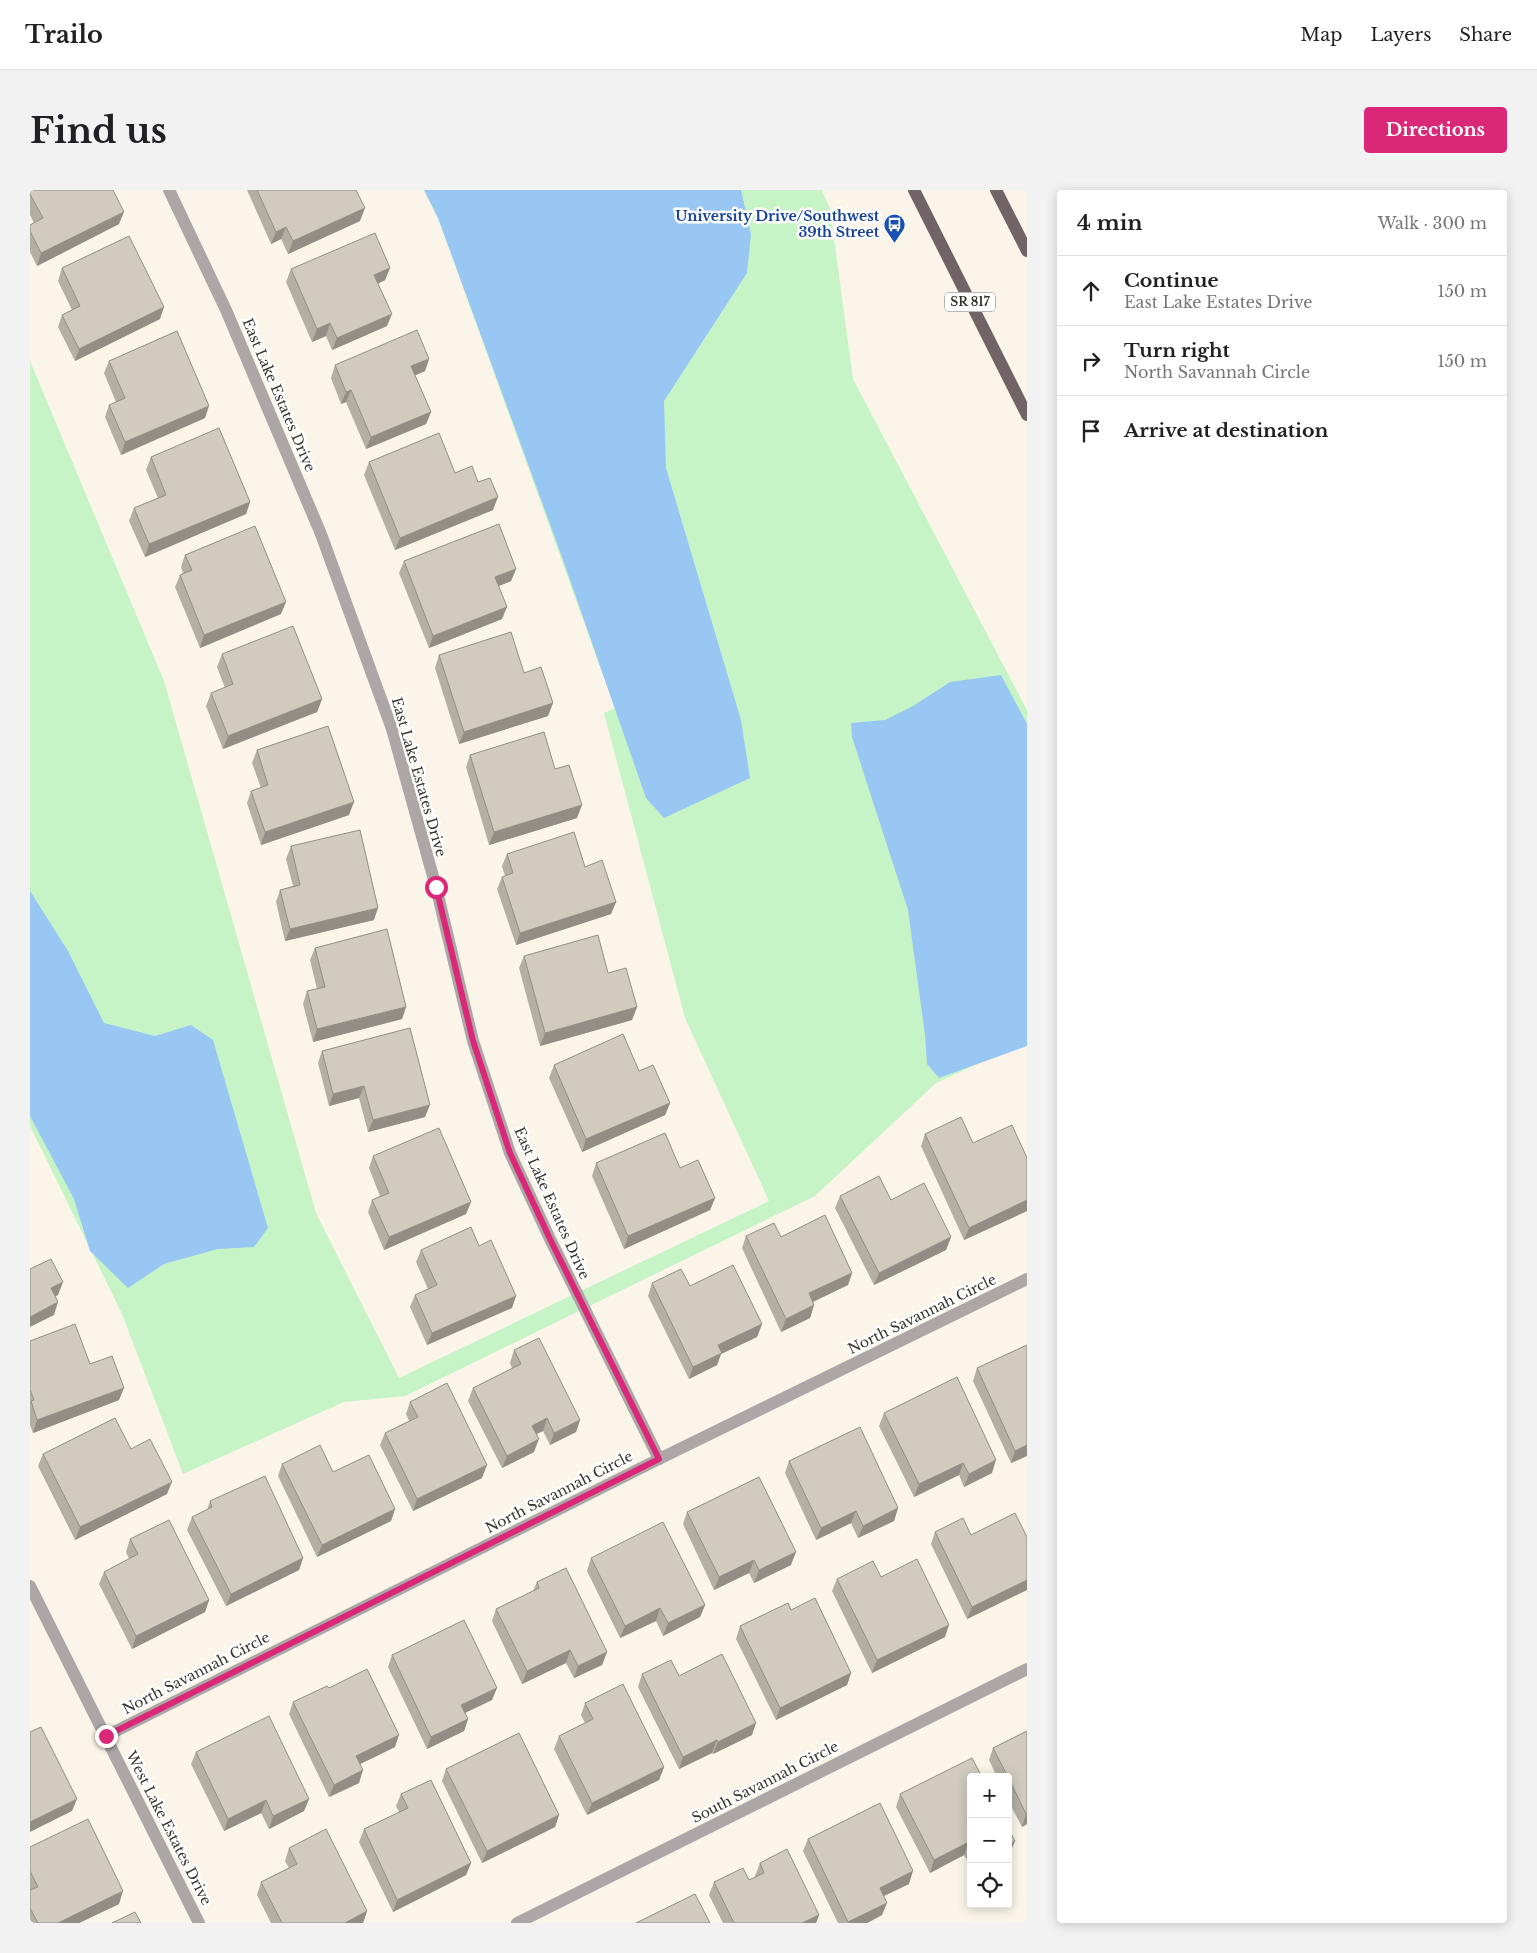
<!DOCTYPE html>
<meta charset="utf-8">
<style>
body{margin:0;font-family:"Libre Baskerville",serif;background:#f2f2f2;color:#202124}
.controls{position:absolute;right:15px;bottom:15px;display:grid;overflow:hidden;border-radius:5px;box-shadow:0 2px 12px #0003}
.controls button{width:45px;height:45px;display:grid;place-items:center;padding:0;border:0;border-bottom:1px solid #e0e0e0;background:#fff;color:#202124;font:25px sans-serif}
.stop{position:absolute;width:15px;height:15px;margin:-11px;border:4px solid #db2777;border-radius:50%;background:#fff}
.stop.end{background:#db2777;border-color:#fff;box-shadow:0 1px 5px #0008}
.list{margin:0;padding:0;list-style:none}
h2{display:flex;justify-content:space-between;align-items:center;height:65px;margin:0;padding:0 20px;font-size:21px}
h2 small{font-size:16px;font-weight:400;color:#757577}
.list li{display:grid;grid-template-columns:32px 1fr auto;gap:15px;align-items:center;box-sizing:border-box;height:70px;padding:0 20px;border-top:1px solid #e0e0e0}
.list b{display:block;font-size:19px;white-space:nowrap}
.list p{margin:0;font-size:16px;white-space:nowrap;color:#757577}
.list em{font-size:16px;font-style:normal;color:#757577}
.icon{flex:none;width:28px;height:28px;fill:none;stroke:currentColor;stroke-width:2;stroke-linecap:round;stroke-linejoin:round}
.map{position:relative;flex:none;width:997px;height:1733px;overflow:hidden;border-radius:5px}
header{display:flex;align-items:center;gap:30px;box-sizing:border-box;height:70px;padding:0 25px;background:#fff;border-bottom:1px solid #e0e0e0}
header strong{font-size:24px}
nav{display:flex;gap:28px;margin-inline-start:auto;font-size:18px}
.intro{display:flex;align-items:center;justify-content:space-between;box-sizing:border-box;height:120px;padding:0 30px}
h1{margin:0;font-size:35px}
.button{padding:12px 22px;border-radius:5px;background:#db2777;color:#fff;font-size:18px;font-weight:700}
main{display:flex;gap:30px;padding:0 30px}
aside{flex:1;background:#fff;border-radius:5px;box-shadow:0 2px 12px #0003}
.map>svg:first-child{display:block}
.green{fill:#c7f4c6}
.water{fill:#98c7f4}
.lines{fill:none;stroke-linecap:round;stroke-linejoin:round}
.minor{stroke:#aca6a7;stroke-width:12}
.major{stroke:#706467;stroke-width:12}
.wall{fill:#b3afa3}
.shaded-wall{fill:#928e85}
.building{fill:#d0cbbe;stroke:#928e85}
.route{stroke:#db2777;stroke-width:6}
.labels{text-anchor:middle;stroke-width:5;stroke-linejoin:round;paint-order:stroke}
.shield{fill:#fff;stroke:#72716d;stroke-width:1}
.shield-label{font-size:12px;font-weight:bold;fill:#36342f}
.transit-label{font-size:14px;font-weight:bold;fill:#164399;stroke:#fff;text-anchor:end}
.street-label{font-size:14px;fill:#36342f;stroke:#fff}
</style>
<header>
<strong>Trailo</strong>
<nav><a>Map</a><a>Layers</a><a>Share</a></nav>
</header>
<div class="intro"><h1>Find us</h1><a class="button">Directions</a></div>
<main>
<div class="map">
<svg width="997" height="1733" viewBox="0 0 997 1733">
<rect width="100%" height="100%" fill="#faf5e8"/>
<!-- green -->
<path class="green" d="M394 0H792L800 19 823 189 997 520V851L906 893 785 1006 375 1206 314 1212 153 1284 92 1124 0 936V171L134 491 286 1023 369 1188 739 1011 655 828 574 523 585 518 408 28Z"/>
<!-- water -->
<g class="water">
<path d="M394 0H711L721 44 717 83 634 211 636 278 711 530 720 588 634 628 616 608 532 367 408 28Z"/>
<path d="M971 485 997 534V856L909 888 897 874 895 845 878 720 822 547 821 533 855 530 883 516 920 492Z"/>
<path d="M0 701 38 761 74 833 125 846 161 835 183 850 238 1038 224 1057 188 1059 134 1074 98 1098 60 1061 44 1009 0 926Z"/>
</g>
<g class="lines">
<!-- minor -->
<g class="minor">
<path d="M139 0 196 120 291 344 362 539 406 697 443 851 480 963 520 1049 629 1269"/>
<path d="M0 1396 169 1733"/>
<path d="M76 1546 629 1269 997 1089"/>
<path d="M487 1733 997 1479"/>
</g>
<!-- major -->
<g class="major">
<path d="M884 0 997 225"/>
<path d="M966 0 997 61"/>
</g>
</g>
<!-- wall -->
<g class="wall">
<path d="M0 0 89 34 7 76 0 62V41L4 33 0 25Z"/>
<path d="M217 0H326L330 31 258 64 251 49 241 54Z"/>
<path d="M32 78 130 129 45 171 28 137 32 125 42 120 28 91Z"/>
<path d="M360 78 355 90 348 94 357 136 302 160 296 146 282 152 256 92 261 79Z"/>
<path d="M399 169 395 181 385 185 401 222 396 234 336 259 316 212 311 214 301 188 305 175Z"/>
<path d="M79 171 175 228 91 265 75 227 79 215 86 212 74 183Z"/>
<path d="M121 267 220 312 216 324 115 367 99 331 104 318 128 308 116 280Z"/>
<path d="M339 272 425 283 448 292 463 320 365 360 334 285Z"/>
<path d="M155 365 251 424 170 458 145 397 150 385 153 383 151 377Z"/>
<path d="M374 371 486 379 481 391 469 396 472 429 399 458 369 383Z"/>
<path d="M192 464 292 509 287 522 193 559 176 516 181 503 195 498 187 477Z"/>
<path d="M409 465 494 483 518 526 429 554 405 478Z"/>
<path d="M227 560 319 625 231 655 217 613 221 601 231 598 222 573Z"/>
<path d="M440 565 525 579 547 628 459 655 436 577Z"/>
<path d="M261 656 344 730 255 751 246 712 250 700 263 696 256 669Z"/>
<path d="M477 664 586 712 581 724 486 755 467 699 472 687 475 686 472 676Z"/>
<path d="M285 758 376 817 372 829 283 852 273 814 277 801 287 799 280 770Z"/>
<path d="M494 766 578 783 607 817 602 830 510 856 489 778Z"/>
<path d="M292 861 395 927 338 942 329 908 299 916 288 873Z"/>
<path d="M524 875 609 881 640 913 635 925 552 962 519 888Z"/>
<path d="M895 944 943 953 997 968V1021L934 1050 891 956Z"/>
<path d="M343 966 441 1012 436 1024 354 1060 338 1022 342 1010 350 1006 339 978Z"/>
<path d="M566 973 650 978 685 1008 680 1020 594 1059 562 986Z"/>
<path d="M810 1006 861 1010 921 1047 916 1060 844 1095 805 1018Z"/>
<path d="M716 1046 751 1047 822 1083 818 1095 783 1112 784 1115 780 1128 751 1142 712 1058Z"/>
<path d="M449 1056 482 1118 397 1155 380 1117 385 1105 398 1099 386 1072 391 1060Z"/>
<path d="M622 1093 660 1096 732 1134 727 1147 691 1164 687 1175 659 1189 618 1106Z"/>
<path d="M0 1151 60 1174 89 1210 3 1243 0 1235Z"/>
<path d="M997 1155V1266L981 1273 943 1191 947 1178Z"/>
<path d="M484 1160 550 1230 546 1242 520 1255 513 1241 506 1244 504 1262 472 1278 438 1211 443 1198 482 1178 480 1173Z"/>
<path d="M380 1212 452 1288 383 1321 350 1255 355 1243 379 1231 376 1224Z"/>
<path d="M854 1223 962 1283 934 1297 929 1285 884 1307 849 1236Z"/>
<path d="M13 1264 137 1304 45 1350 8 1276Z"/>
<path d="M759 1271 868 1318 864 1331 828 1348 821 1333 786 1350 755 1283Z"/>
<path d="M252 1274 303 1282 365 1319 361 1331 287 1367 248 1286Z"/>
<path d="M180 1311 273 1368 269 1380 196 1416 157 1340 162 1327 177 1320Z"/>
<path d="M657 1322 761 1375 724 1393 719 1383 684 1400 653 1334Z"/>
<path d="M905 1342 941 1345 997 1347V1400L937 1429 901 1354Z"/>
<path d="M100 1349 179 1410 175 1422 102 1459 69 1394 74 1382 99 1369 96 1362Z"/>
<path d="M561 1368 675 1415 670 1427 633 1446 626 1431 590 1448 557 1381Z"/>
<path d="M851 1387 915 1447 842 1483 802 1401 807 1389Z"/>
<path d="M507 1392 577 1462 572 1475 544 1488 536 1473 492 1494 462 1431 466 1419 503 1401Z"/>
<path d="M761 1420 821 1483 817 1495 746 1530 706 1449 710 1436Z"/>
<path d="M362 1465 462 1510 435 1523 438 1529 434 1541 397 1559 358 1477Z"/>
<path d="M612 1484 649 1486 722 1545 683 1564 682 1563 649 1579 608 1497Z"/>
<path d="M299 1498 365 1557 330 1574 329 1593 299 1607 259 1524 263 1512Z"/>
<path d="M555 1513 634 1577 629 1590 557 1625 524 1559 529 1546 555 1533 551 1525Z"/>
<path d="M997 1541V1634L992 1637 978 1610V1587H967L959 1570 963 1558Z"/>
<path d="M166 1562 279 1609 274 1621 239 1639 231 1623 194 1641 161 1574Z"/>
<path d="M416 1579 529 1625 525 1637 452 1673 412 1591Z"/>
<path d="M941 1587V1677L934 1665 900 1683 866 1617 870 1604Z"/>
<path d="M371 1604 441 1673 436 1685 363 1722 329 1652 334 1639 369 1622 366 1616Z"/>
<path d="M778 1649 879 1694 854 1706 852 1725 837 1733H808L773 1661Z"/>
<path d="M0 1657 89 1714 49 1733H0Z"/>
<path d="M259 1658 337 1721 333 1733H241L227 1705 231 1692 259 1678 255 1671Z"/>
<path d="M730 1673 789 1725 786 1733H693L679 1705 684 1692 719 1690 725 1687V1686Z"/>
</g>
<!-- shaded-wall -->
<g class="shaded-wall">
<path d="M335 18 330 31 258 64 263 51Z"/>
<path d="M94 22 89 34 7 76 11 63Z"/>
<path d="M256 37 251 49 241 54 246 42Z"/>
<path d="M360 78 355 90 340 97 344 85Z"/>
<path d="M134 117 130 129 45 171 49 159Z"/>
<path d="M362 124 357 136 302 160 307 148Z"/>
<path d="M300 133 296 146 282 152 287 139Z"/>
<path d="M399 169 395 181 377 189 381 176Z"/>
<path d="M321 200 316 212 311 214 316 202Z"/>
<path d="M179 216 175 228 91 265 95 252Z"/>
<path d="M401 222 396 234 336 259 341 247Z"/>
<path d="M468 307 463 320 365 360 370 348Z"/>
<path d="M220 312 216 324 115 367 119 354Z"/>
<path d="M486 379 481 391 461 399 465 387Z"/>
<path d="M256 412 251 424 170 458 174 445Z"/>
<path d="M477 417 472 429 399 458 403 446Z"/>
<path d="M292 509 287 522 193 559 198 546Z"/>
<path d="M523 513 518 526 429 554 434 542Z"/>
<path d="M324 612 319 625 231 655 235 642Z"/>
<path d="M552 615 547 628 459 655 464 642Z"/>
<path d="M586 712 581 724 486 755 490 743Z"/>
<path d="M348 718 344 730 255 751 260 739Z"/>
<path d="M376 817 372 829 283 852 287 839Z"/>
<path d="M607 817 602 830 510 856 515 843Z"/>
<path d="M334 896 329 908 299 916 303 904Z"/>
<path d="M640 913 635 925 552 962 556 949Z"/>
<path d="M400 915 395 927 338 942 343 930Z"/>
<path d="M685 1008 680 1020 594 1059 598 1046Z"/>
<path d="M997 1010V1021L934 1050 939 1038Z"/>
<path d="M441 1012 436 1024 354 1060 359 1047Z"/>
<path d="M921 1047 916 1060 844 1095 849 1083Z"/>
<path d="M822 1083 818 1095 774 1116 779 1103Z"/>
<path d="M33 1092 28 1105 17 1111 21 1098Z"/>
<path d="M486 1106 482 1118 397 1155 402 1143Z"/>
<path d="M28 1112 24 1125 0 1137V1127Z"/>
<path d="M784 1115 780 1128 751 1142 756 1129Z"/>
<path d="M732 1134 727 1147 691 1164 687 1175 659 1189 663 1177 688 1155Z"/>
<path d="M94 1198 89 1210 3 1243 7 1230Z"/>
<path d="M517 1228 513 1241 498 1248 502 1236Z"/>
<path d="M550 1230 546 1242 520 1255 524 1243Z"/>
<path d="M509 1249 504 1262 472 1278 477 1266Z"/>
<path d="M997 1255V1266L981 1273 985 1261Z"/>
<path d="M966 1270 962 1283 934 1297 939 1284Z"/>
<path d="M933 1273 929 1285 884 1307 889 1294Z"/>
<path d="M457 1275 452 1288 383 1321 387 1309Z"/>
<path d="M142 1292 137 1304 45 1350 50 1337Z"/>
<path d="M868 1318 864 1331 828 1348 833 1336Z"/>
<path d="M365 1319 361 1331 287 1367 292 1355Z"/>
<path d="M826 1321 821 1333 786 1350 791 1338Z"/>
<path d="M766 1362 761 1375 724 1393 729 1380Z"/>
<path d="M273 1368 269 1380 196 1416 201 1404Z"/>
<path d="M724 1370 719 1383 684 1400 689 1387Z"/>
<path d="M997 1390V1400L937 1429 942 1417Z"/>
<path d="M179 1410 175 1422 102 1459 106 1446Z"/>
<path d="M675 1415 670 1427 633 1446 638 1433Z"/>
<path d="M630 1418 626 1431 590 1448 595 1436Z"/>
<path d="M919 1435 915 1447 842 1483 847 1470Z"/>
<path d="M540 1460 536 1473 492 1494 497 1481Z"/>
<path d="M577 1462 572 1475 544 1488 548 1476Z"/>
<path d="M821 1483 817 1495 746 1530 750 1518Z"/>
<path d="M467 1498 462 1510 426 1527 431 1515Z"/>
<path d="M438 1529 434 1541 397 1559 401 1547Z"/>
<path d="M726 1533 722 1545 683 1564 688 1552Z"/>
<path d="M369 1545 365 1557 322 1578 326 1566Z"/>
<path d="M687 1550 682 1563 649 1579 653 1567Z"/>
<path d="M634 1577 629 1590 557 1625 562 1613Z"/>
<path d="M333 1580 329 1593 299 1607 304 1595Z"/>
<path d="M47 1609 42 1621 0 1642V1632Z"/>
<path d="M279 1609 274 1621 239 1639 243 1626Z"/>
<path d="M236 1610 231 1623 194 1641 198 1629Z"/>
<path d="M996 1624H997V1634L992 1637Z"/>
<path d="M529 1625 525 1637 452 1673 457 1661Z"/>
<path d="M985 1651 980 1663 978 1664V1654Z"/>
<path d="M939 1652 934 1665 900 1683 904 1670Z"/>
<path d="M441 1673 436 1685 363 1722 367 1710Z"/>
<path d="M883 1681 879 1694 845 1710 850 1698Z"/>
<path d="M93 1701 89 1714 49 1733H28Z"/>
<path d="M857 1713 852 1725 837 1733H818V1732Z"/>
<path d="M337 1721 333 1733H315Z"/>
<path d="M789 1725 786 1733H772Z"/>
</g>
<!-- building -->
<g class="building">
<path d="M0 0H83L94 22 11 63 0 41V35L13 28 0 4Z"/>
<path d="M227 0H326L335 18 263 51 256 37 246 42Z"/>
<path d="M345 43 360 78 344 85 362 124 307 148 300 133 287 139 261 79Z"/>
<path d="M99 46 134 117 49 159 32 125 50 116 32 78Z"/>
<path d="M387 140 399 169 381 176 401 222 341 247 321 200 316 202 305 175Z"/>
<path d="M147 141 179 216 95 252 79 215 95 208 79 171Z"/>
<path d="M189 238 220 312 119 354 104 318 136 305 121 267Z"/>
<path d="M409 243 425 283 442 276 448 292 460 288 468 307 370 348 339 272Z"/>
<path d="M469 334 486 379 465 387 477 417 403 446 374 371Z"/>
<path d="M225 336 256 412 174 445 150 385 162 380 155 365Z"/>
<path d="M263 436 292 509 198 546 181 503 203 494 192 464Z"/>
<path d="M481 442 494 483 511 477 523 513 434 542 409 465Z"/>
<path d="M298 536 324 612 235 642 221 601 238 595 227 560Z"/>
<path d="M514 542 525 579 539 575 552 615 464 642 440 565Z"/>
<path d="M330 640 348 718 260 739 250 700 270 695 261 656Z"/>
<path d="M544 642 555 677 572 670 586 712 490 743 472 687 483 683 477 664Z"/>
<path d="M357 739 376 817 287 839 277 801 295 797 285 758Z"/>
<path d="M568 745 578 783 596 778 607 817 515 843 494 766Z"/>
<path d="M380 838 400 915 343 930 334 896 303 904 292 861Z"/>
<path d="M593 844 609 881 623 875 640 913 556 949 524 875Z"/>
<path d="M931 927 943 953 982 935 997 968V1010L939 1038 895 944Z"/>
<path d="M409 938 441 1012 359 1047 342 1010 359 1003 343 966Z"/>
<path d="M635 943 650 978 668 970 685 1008 598 1046 566 973Z"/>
<path d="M849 986 861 1010 894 993 921 1047 849 1083 810 1006Z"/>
<path d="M795 1025 822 1083 779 1103 784 1115 756 1129 716 1046 744 1033 751 1047Z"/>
<path d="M441 1037 449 1056 461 1050 486 1106 402 1143 385 1105 407 1095 391 1060Z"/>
<path d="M21 1069 33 1092 21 1098 28 1112 0 1127V1079Z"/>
<path d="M703 1075 732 1134 688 1155 692 1163 663 1177 622 1093 651 1079 660 1096Z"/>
<path d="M45 1134 60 1174 82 1166 94 1198 7 1230 1 1211 4 1210 0 1200V1151Z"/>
<path d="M509 1148 550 1230 524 1243 517 1228 502 1236 509 1249 477 1266 443 1198 491 1174 484 1160Z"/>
<path d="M997 1155V1255L985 1261 947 1178Z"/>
<path d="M927 1187 966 1270 939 1284 933 1273 889 1294 854 1223Z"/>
<path d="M417 1193 457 1275 387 1309 355 1243 388 1227 380 1212Z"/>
<path d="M85 1228 101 1259 120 1249 142 1292 50 1337 13 1264Z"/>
<path d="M830 1237 868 1318 833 1336 826 1321 791 1338 759 1271Z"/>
<path d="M290 1255 303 1282 339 1265 365 1319 292 1355 252 1274Z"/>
<path d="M235 1286 273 1368 201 1404 162 1327 182 1317 180 1311Z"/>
<path d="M729 1287 766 1362 729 1380 724 1370 689 1387 657 1322Z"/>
<path d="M985 1323 997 1347V1390L942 1417 905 1342 933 1328 941 1345Z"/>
<path d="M139 1330 179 1410 106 1446 74 1382 108 1364 100 1349Z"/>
<path d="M633 1332 675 1415 638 1433 630 1418 595 1436 561 1368Z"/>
<path d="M887 1369 919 1435 847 1470 807 1389 843 1371 851 1387Z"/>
<path d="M536 1378 577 1462 548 1476 540 1460 497 1481 466 1419 509 1398 507 1392Z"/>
<path d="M785 1408 821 1483 750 1518 710 1436 758 1413 761 1420Z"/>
<path d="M434 1430 467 1498 431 1515 438 1529 401 1547 362 1465Z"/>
<path d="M692 1464 726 1533 688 1552 687 1550 653 1567 612 1484 641 1470 649 1486Z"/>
<path d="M337 1479 369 1545 326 1566 333 1580 304 1595 263 1512 297 1496 299 1498Z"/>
<path d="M593 1494 634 1577 562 1613 529 1546 563 1529 555 1513Z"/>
<path d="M239 1526 279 1609 243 1626 236 1610 198 1629 166 1562Z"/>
<path d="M11 1537 47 1609 0 1632V1542Z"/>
<path d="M997 1541V1624H996L978 1587 963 1558Z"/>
<path d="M489 1543 529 1625 457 1661 416 1579Z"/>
<path d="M942 1568 952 1587H941V1656L939 1652 904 1670 870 1604Z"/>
<path d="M401 1590 441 1673 367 1710 334 1639 378 1618 371 1604Z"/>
<path d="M850 1613 883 1681 850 1698 857 1713 818 1732 778 1649Z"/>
<path d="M58 1629 93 1701 28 1733H8L0 1718V1700L8 1697 0 1681V1657Z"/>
<path d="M978 1638 985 1651 978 1654Z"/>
<path d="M296 1639 337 1721 315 1733H252L231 1692 267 1674 259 1658Z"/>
<path d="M757 1659 789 1725 772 1733H704L684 1692 713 1678 719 1690 734 1683 730 1673Z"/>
<path d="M665 1704 680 1733H606Z"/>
<path d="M105 1722 111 1733H82Z"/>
</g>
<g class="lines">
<!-- route -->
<path class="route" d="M76 1546 629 1269 520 1049 480 963 443 851 406 697"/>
</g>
<!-- icons -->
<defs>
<symbol id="bus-pin" viewBox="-11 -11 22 30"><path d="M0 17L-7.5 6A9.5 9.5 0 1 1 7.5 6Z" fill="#1a4fb4" stroke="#fff"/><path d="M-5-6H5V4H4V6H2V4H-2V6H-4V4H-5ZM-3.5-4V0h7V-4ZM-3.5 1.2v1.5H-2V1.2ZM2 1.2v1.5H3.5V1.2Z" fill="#fff"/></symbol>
</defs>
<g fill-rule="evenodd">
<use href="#bus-pin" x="852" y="22" width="25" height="34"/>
</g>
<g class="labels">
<!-- shield labels -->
<rect class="shield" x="915" y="102.5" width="50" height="19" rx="4"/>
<g class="shield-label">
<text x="940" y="116">SR 817</text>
</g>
<!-- transit labels -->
<g class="transit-label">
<text x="849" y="31">University Drive/Southwest<tspan x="849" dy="16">39th Street</tspan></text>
</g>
<!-- street labels -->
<g class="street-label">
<text transform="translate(249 205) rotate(67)" y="5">East Lake Estates Drive</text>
<text transform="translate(389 587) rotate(74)" y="5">East Lake Estates Drive</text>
<text transform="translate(522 1013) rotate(66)" y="5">East Lake Estates Drive</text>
<text transform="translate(892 1124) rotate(-26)" y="5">North Savannah Circle</text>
<text transform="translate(529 1302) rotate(-27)" y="5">North Savannah Circle</text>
<text transform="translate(166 1483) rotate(-27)" y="5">North Savannah Circle</text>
<text transform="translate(735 1592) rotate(-27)" y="5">South Savannah Circle</text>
<text transform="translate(139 1638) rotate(63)" y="5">West Lake Estates Drive</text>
</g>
</g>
</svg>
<div class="controls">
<button>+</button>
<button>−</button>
<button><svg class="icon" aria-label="locate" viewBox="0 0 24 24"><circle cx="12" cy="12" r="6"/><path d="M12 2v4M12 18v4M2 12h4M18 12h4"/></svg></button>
</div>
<div class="stop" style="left:406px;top:697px"></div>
<div class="stop end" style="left:76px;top:1546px"></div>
</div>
<aside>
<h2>4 min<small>Walk · 300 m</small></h2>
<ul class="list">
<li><svg class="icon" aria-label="ahead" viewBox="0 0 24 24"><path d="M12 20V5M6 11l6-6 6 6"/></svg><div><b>Continue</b><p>East Lake Estates Drive</p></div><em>150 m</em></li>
<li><svg class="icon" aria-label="right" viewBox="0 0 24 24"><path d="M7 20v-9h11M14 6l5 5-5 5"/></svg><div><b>Turn right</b><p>North Savannah Circle</p></div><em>150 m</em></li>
<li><svg class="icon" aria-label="arrive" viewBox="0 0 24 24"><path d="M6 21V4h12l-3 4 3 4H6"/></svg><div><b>Arrive at destination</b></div></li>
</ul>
</aside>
</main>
